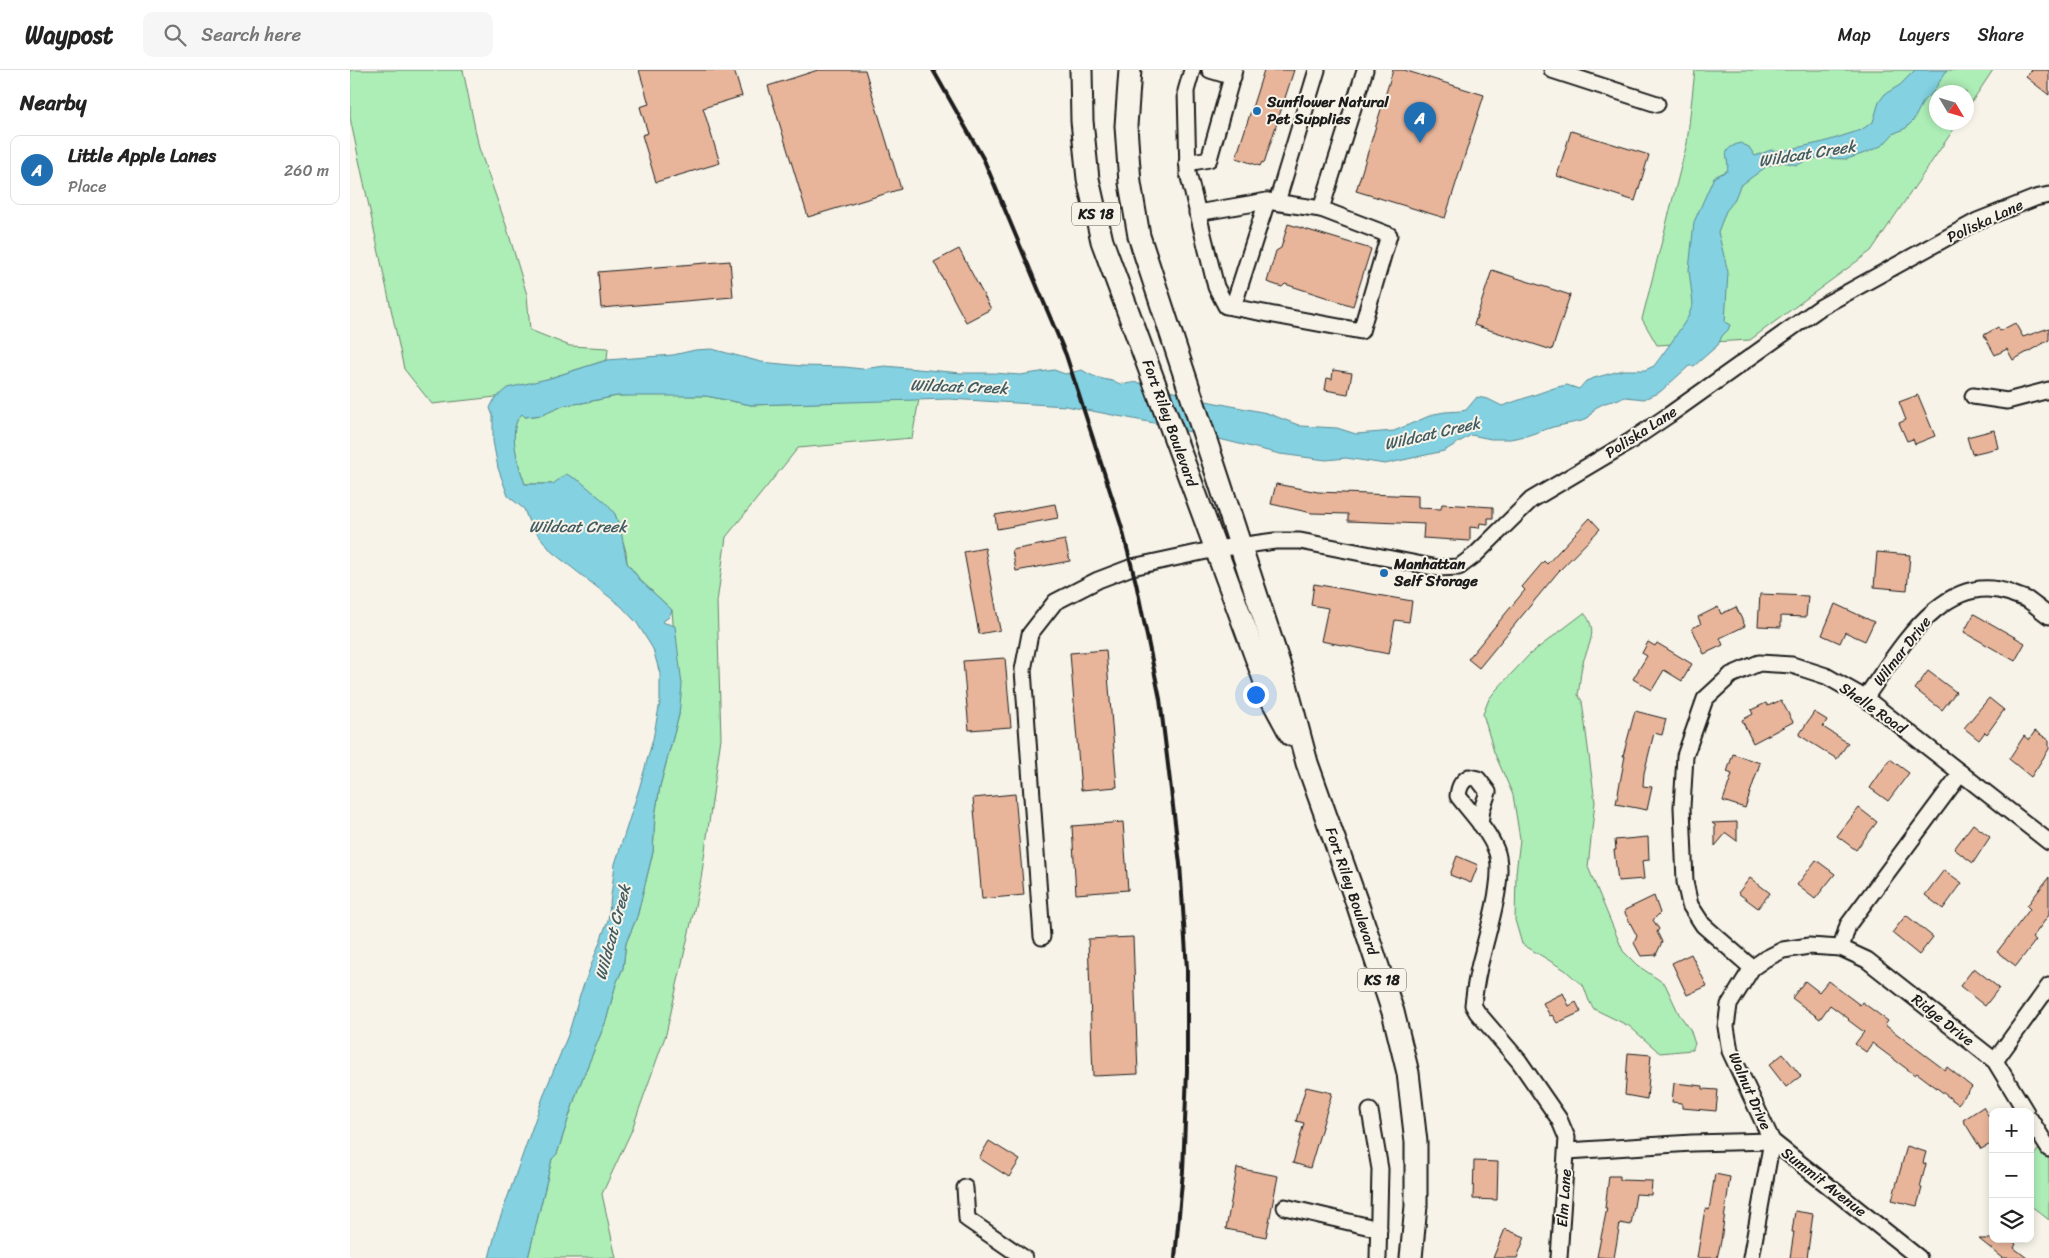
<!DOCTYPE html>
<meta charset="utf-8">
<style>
body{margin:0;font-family:Sriracha,sans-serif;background:#f6f6f6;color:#222}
.controls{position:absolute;right:15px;bottom:15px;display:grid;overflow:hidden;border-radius:10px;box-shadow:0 2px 8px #0003}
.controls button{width:45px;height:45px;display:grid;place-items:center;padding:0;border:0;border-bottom:1px solid #e0e0e0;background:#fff;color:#222;font:25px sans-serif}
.compass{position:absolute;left:1579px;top:15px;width:45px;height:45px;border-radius:50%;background:#fff;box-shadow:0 2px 8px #0003;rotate:128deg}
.you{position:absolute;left:905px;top:624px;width:18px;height:18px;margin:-12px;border:4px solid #fff;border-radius:50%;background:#1a73e8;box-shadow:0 0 0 8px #1a73e833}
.badge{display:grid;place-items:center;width:32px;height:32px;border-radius:50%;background:#1f6fb2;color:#fff;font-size:16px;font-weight:700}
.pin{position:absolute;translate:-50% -41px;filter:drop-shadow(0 1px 2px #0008)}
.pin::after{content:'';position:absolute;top:26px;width:18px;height:15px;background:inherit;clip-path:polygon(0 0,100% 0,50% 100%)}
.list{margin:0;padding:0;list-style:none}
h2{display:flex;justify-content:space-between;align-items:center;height:65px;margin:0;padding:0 20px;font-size:21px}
h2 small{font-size:16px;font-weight:400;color:#767676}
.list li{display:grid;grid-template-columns:32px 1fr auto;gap:15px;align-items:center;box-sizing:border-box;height:70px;margin:0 10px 10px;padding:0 10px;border:1px solid #e0e0e0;border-radius:10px}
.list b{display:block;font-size:19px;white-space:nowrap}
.list p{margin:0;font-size:16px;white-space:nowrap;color:#767676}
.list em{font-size:16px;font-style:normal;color:#767676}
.icon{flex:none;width:28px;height:28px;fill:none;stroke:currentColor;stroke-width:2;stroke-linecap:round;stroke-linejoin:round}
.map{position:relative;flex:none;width:1699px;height:1188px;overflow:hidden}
header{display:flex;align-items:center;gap:30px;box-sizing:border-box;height:70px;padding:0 25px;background:#fff;border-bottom:1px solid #e0e0e0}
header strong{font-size:24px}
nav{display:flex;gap:28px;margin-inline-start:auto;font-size:18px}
.search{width:350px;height:45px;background:#f6f6f6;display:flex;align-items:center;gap:12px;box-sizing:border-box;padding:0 18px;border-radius:10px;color:#767676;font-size:19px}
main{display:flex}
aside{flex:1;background:#fff}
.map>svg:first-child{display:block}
.green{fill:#adedb6;stroke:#648469}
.water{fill:#83d1e1;stroke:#5a8992}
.building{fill:#e8b59a;stroke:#1c1c1c}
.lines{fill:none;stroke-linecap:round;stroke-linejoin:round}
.minor-casing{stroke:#1c1c1c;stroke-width:19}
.highway-casing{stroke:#1c1c1c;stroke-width:25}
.minor{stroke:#f7f3e8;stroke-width:15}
.highway{stroke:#f7f3e8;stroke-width:21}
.rail{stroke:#1c1c1c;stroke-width:4}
.poi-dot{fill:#1f6fb2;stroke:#f7f3e8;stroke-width:2}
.labels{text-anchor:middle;stroke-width:4;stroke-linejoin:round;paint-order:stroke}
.shield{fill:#f7f3e8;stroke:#5e5c59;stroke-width:1}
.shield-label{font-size:14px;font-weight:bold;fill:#1c1c1c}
.poi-label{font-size:15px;font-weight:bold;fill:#1c1c1c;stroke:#f7f3e8;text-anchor:start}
.street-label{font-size:15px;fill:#1c1c1c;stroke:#f7f3e8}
.water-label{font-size:16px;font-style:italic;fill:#405b61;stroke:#f7f3e8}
</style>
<header>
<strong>Waypost</strong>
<div class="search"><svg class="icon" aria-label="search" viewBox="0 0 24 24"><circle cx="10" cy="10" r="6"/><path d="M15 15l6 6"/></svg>Search here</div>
<nav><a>Map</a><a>Layers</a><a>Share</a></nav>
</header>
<main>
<aside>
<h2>Nearby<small></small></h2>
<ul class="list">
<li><span class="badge">A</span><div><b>Little Apple Lanes</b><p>Place</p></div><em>260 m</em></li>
</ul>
</aside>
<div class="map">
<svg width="1699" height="1188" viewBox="0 0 1699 1188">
<rect width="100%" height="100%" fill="#f7f3e8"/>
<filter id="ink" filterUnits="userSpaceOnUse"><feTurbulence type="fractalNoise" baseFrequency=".02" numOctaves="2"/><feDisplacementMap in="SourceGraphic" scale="10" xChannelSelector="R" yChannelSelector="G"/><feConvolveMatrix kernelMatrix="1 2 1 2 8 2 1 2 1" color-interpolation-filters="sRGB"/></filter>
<g filter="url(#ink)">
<!-- green -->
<g class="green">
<path d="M0 0H113L129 78 156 155 177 225 180 260 220 276 258 278 257 290 197 309 155 326 82 334 54 299 0 48Z"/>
<path d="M1345 0H1643L1617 39 1616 22H1586V52L1608 53 1521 181 1400 270 1307 275 1292 249 1337 73Z"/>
<path d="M297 325 356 326 401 335 569 329 562 368 448 378 376 467 367 532 371 668 351 809 316 964 281 1062 252 1124 266 1188H178L202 1089 207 1084 227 1022 256 951 266 914 273 898 276 873 287 847 303 782 305 746 310 716 329 645V634L322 540 291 511 277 493 276 482 265 444 203 414H175C169 397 155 358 172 344L175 347 192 345 215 335 232 333 267 326Z"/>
<path d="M1234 543C1250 561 1237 576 1232 596 1230 605 1230 615 1228 625L1232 631 1245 732 1238 797 1273 881 1287 895 1315 914 1329 944 1340 959 1345 974 1342 980 1310 983 1279 956 1244 939 1239 931 1234 917 1215 900 1172 874 1165 850 1166 803 1170 769 1163 725 1144 682 1133 644 1139 629 1146 620 1180 584Z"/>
<path d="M1699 1066V1150L1680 1135V1090Z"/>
</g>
<!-- water -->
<path class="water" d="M1565 0H1597L1583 22 1574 30 1563 51 1556 58 1543 64 1533 75 1518 82 1497 89 1462 88 1447 95 1433 92 1417 96 1390 116 1384 131 1376 141 1368 162 1378 202 1375 252 1380 255 1378 260 1372 266 1368 275 1344 296H1339L1310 322 1294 329 1276 327 1255 333 1245 338 1239 347 1232 351 1203 357 1176 366 1160 369H1141L1121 365 1094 381 1035 394 996 388 976 390 930 384 804 353 716 336 599 329 401 335 356 326H267L232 333 215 335 192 345 175 347 172 344C156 358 169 397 175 414H203L216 404 230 411 256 433 265 444 271 461 277 493 291 511 322 540 319 547 312 552 325 556 332 615 329 645 310 716 305 746 303 782 287 847 276 873 273 898 266 914 256 951 227 1022 207 1084 202 1089 178 1188H139L147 1157 196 1019 218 965 230 925 258 850 265 794 289 719 303 669 310 632V604L303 579 287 553 271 536 202 482 186 462 178 450 174 439 158 426 148 398 143 371V346L140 338 144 330 157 318 197 309 257 290 323 285 345 280 362 279 411 292 452 296 495 297 512 299 535 296 611 303H644L670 305 704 300 715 304 732 300C743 307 751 309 763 311 767 312 770 315 775 314 781 313 784 312 791 313L856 331 917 343 951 356 987 358 1006 364 1044 361 1084 344 1095 342 1111 341 1116 340 1127 327 1138 329 1152 336 1207 317 1217 315 1229 319 1236 311 1244 308 1273 300H1295L1304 296 1323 270 1338 247 1343 234 1339 200 1344 152 1364 107 1377 101C1381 87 1367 81 1390 73L1399 77 1405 86 1421 80 1431 81 1474 72 1511 60 1523 52 1529 32 1535 24 1550 15Z"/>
<!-- building -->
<g class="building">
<path d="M289 0H384L392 26 353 38 370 93 306 112 292 65 298 63 290 37 299 34Z"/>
<path d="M468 0H515L551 119 458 147 418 16Z"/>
<path d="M914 0H944L914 93 912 92 910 96 886 88Z"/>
<path d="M1043 0H1054L1134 25 1095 148 1006 121Z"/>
<path d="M1682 0H1699V25L1676 7Z"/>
<path d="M1221 61 1299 85 1285 131 1207 106Z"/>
<path d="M938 154 1021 179 1003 236 935 214 932 217 917 212 926 181 931 178Z"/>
<path d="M609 179 641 239 616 252 584 192Z"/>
<path d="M380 191 383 227 251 238 248 202Z"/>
<path d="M1142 200 1220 225 1202 280 1124 255Z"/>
<path d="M1665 253 1673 267 1699 258V270L1663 290 1657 279 1645 285 1634 265 1648 257 1650 261Z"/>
<path d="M983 300 1002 303 998 324 975 320 977 308 982 309Z"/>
<path d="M1568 325 1585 366 1565 374 1563 369 1557 371 1549 353 1556 350 1549 332Z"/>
<path d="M1644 360 1648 378 1622 384 1617 367Z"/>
<path d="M926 414 968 422 1068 426V438L1091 439 1092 434 1143 437V448H1138V454L1130 453 1129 458 1120 457V471L1073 468 1074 454 998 451V444L962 443 921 434Z"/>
<path d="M705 434 708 448 647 459 645 445Z"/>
<path d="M1240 448 1250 459 1208 502 1129 598 1118 589 1175 520 1172 517 1194 491 1197 494Z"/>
<path d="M715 470 720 491 666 501 662 480Z"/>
<path d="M635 478 650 560 629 564 614 482Z"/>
<path d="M1527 482 1560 485 1557 520 1524 517Z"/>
<path d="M964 514 1062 531 1059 552 1045 550 1039 584 971 571 978 538 961 535Z"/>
<path d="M1410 524 1458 526 1456 547 1431 546V557L1408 556Z"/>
<path d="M1485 534 1524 552 1515 571 1495 562 1490 573 1472 565Z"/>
<path d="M1368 537 1371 544 1386 537 1395 556 1370 568 1373 575 1354 584 1342 558 1351 554 1348 547Z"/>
<path d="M1624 544 1675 573 1665 591 1614 562Z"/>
<path d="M1298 572 1305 576 1307 573 1342 594 1332 611 1314 600 1302 620 1283 609 1297 586 1292 583Z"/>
<path d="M756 580 767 717 731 720 720 583Z"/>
<path d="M655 588 661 657 619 660 613 591Z"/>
<path d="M1578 601 1606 622 1592 640 1565 619Z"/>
<path d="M1639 628 1654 640 1637 664 1635 662 1629 670 1614 658Z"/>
<path d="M1431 630 1443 652 1403 673 1392 650 1403 644 1401 640 1416 633 1418 636Z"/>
<path d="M1285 641 1316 649 1312 665 1304 663 1294 703 1293 716 1302 717 1297 740 1266 734 1275 686H1273Z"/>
<path d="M1464 642 1477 650 1473 657 1498 673 1487 689 1449 665Z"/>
<path d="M1685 661 1699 670V679L1681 707 1659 689 1674 666 1679 670Z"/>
<path d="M1383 684 1410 693 1395 738 1373 731 1382 704 1377 702Z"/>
<path d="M1540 689 1559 703 1538 731 1520 718Z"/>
<path d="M665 724 674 825 632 829 623 728Z"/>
<path d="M1509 738 1527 752 1506 780 1487 766Z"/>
<path d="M773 752 778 820 726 824 722 756Z"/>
<path d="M1387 752V771L1376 763 1365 776V755L1362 753Z"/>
<path d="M1623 754 1640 767 1623 793 1604 779Z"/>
<path d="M1298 767 1299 790 1292 791 1294 809 1268 811 1264 780H1266L1265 770Z"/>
<path d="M1107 786 1128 795 1121 813 1100 805Z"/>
<path d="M1466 790 1485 804 1465 829 1447 815Z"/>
<path d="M1594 800 1612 813 1593 839 1575 825Z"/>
<path d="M1699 807V845L1682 868 1686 870 1666 896 1647 882 1680 839 1677 836Z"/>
<path d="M1400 808 1420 823 1408 838 1388 823Z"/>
<path d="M1304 826 1310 843 1303 850 1309 859 1307 862 1312 872 1306 885 1291 886 1284 873 1287 866 1275 843V840Z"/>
<path d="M1556 845 1583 867 1569 885 1542 863Z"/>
<path d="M783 867 788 1004 743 1006 738 869Z"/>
<path d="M1341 884 1357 916 1337 925 1322 893Z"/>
<path d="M1624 898 1649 918 1635 936 1610 916Z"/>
<path d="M1455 911 1469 922 1478 911 1510 935 1512 932 1538 951 1535 955 1595 1000 1597 997 1622 1017 1608 1034 1567 1003 1565 1005 1522 973 1516 982 1505 974 1514 962 1498 950 1499 949 1480 935 1470 949 1442 928Z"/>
<path d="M1213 923 1219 936 1226 932 1231 942 1207 953 1202 945 1200 946 1193 933Z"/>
<path d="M1278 983 1301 985 1297 1029 1275 1025Z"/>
<path d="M1433 984 1451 1006 1436 1017 1419 995Z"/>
<path d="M1324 1013 1353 1016V1019L1368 1020 1366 1041 1332 1038V1033L1322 1032Z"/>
<path d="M956 1017 982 1023 960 1098 943 1093 954 1053 946 1051Z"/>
<path d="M1633 1037 1643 1053V1073L1631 1079 1613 1050Z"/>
<path d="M639 1071 670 1090 659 1107 629 1088Z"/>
<path d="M1557 1076 1576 1082 1573 1093 1576 1094 1570 1117 1572 1118 1567 1136 1542 1130Z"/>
<path d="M1124 1091 1148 1092 1147 1130 1123 1129Z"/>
<path d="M887 1098 928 1106 916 1167 876 1159Z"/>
<path d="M1365 1104 1380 1107 1371 1171 1367 1188H1347L1355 1139 1359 1140Z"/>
<path d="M1259 1106H1270V1110L1302 1111 1301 1125 1286 1124 1281 1155 1270 1153 1264 1188 1247 1187 1257 1138H1255Z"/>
<path d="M1445 1141 1463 1144 1457 1188H1440L1444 1162H1442Z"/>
<path d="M1155 1159 1175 1167 1167 1188H1143Z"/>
<path d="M1629 1169H1660L1666 1174 1664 1178 1677 1188H1653Z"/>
</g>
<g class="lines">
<defs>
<g id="minor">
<path d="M842 0 836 21 838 103 866 217 876 236 1011 261 1039 165 971 139 1015 0"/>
<path d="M860 0 883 7"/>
<path d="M1202 0 1307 34"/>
<path d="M837 93 859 89 884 0"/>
<path d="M927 132 967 0"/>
<path d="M847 143 917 131 971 139"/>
<path d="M883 237 917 131"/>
<path d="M1623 326 1657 331 1699 320"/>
<path d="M1515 628C1548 583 1592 499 1660 523 1666 526 1672 527 1678 530 1685 535 1692 541 1699 546"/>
<path d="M1130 754 1132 739 1138 722 1128 709 1119 707C1111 712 1109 717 1108 726 1121 743 1138 760 1146 780 1156 805 1139 856 1133 882 1128 899 1125 917 1123 935L1127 942 1169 991 1209 1049 1217 1068 1209 1188"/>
<path d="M692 867 673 600 680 564 705 532 748 510 782 497 866 479 925 471H950L1088 498 1109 497 1125 485 1181 430 1279 372 1319 345 1471 237 1627 151 1685 128 1699 125"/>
<path d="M1491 878 1498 855 1611 703"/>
<path d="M1402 898 1353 855 1340 835 1335 812 1332 737 1335 686 1355 629 1381 605 1409 593 1442 595 1476 606 1515 628 1699 772"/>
<path d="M1645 991 1699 916"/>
<path d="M1020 1041 1030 1099 1028 1188"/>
<path d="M1680 1049 1699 1079"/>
<path d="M1218 1081 1342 1073 1422 1071 1569 1188"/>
<path d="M615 1118 617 1149 674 1188"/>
<path d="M935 1137 1029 1159"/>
<path d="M1401 1188 1422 1071 1380 981 1376 957 1379 935 1402 898 1415 889 1433 880 1459 876 1491 878 1517 890 1645 991 1676 1042"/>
</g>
<g id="highway">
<path d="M731 0 732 51 738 109 752 171 921 628 941 665"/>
<path d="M780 0 776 56 780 113 789 166 937 618 957 693 1008 836 1043 942 1058 1003 1066 1072V1136L1061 1188"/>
</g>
</defs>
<!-- minor casing -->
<use href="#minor" class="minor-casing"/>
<!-- highway casing -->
<use href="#highway" class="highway-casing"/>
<!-- minor -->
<use href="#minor" class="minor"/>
<!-- highway -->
<use href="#highway" class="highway"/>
<!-- rail -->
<path class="rail" d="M583 0 634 90 716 285 771 455 786 513 810 629 830 794 837 899V1001L833 1101 825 1188"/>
</g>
</g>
<!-- markers -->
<g class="poi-dot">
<circle cx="907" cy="41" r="5"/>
<circle cx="1034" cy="503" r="5"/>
</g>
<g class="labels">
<!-- shield labels -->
<g class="shield">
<rect x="722" y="132.5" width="48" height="23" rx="4"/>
<rect x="1008" y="898.5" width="48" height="23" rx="4"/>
</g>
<g class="shield-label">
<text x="746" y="149">KS 18</text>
<text x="1032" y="915">KS 18</text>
</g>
<!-- poi labels -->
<g class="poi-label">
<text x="917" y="37">Sunflower Natural<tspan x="917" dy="17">Pet Supplies</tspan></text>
<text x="1044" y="499">Manhattan<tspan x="1044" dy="17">Self Storage</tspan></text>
</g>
<!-- street labels -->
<g class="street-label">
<text transform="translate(1635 151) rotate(-25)" y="5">Poliska Lane</text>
<text transform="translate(820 353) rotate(70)" y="5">Fort Riley Boulevard</text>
<text transform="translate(1291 362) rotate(-33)" y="5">Poliska Lane</text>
<text transform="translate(1552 581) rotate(-52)" y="5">Wilmar Drive</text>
<text transform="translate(1523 638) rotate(35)" y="5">Shelle Road</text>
<text transform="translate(1002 821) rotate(71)" y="5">Fort Riley Boulevard</text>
<text transform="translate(1593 950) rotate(38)" y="5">Ridge Drive</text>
<text transform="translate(1400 1021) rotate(66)" y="5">Walnut Drive</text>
<text transform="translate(1474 1112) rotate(38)" y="5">Summit Avenue</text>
<text transform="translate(1214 1128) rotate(-86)" y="5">Elm Lane</text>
</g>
<!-- water labels -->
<g class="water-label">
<text transform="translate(1457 83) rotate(-9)" y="6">Wildcat Creek</text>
<text transform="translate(609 316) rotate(2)" y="6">Wildcat Creek</text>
<text transform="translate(1082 363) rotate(-13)" y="6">Wildcat Creek</text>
<text x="228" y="462">Wildcat Creek</text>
<text transform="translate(262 862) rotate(-75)" y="6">Wildcat Creek</text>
</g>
</g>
</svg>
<div class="controls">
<button>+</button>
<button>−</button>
<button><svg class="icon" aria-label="layers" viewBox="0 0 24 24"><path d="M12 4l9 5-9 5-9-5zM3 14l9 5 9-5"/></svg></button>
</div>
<svg class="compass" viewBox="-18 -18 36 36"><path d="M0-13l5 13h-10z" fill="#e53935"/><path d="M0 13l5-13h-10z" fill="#767676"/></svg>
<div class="you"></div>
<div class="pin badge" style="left:1070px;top:73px">A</div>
</div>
</main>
